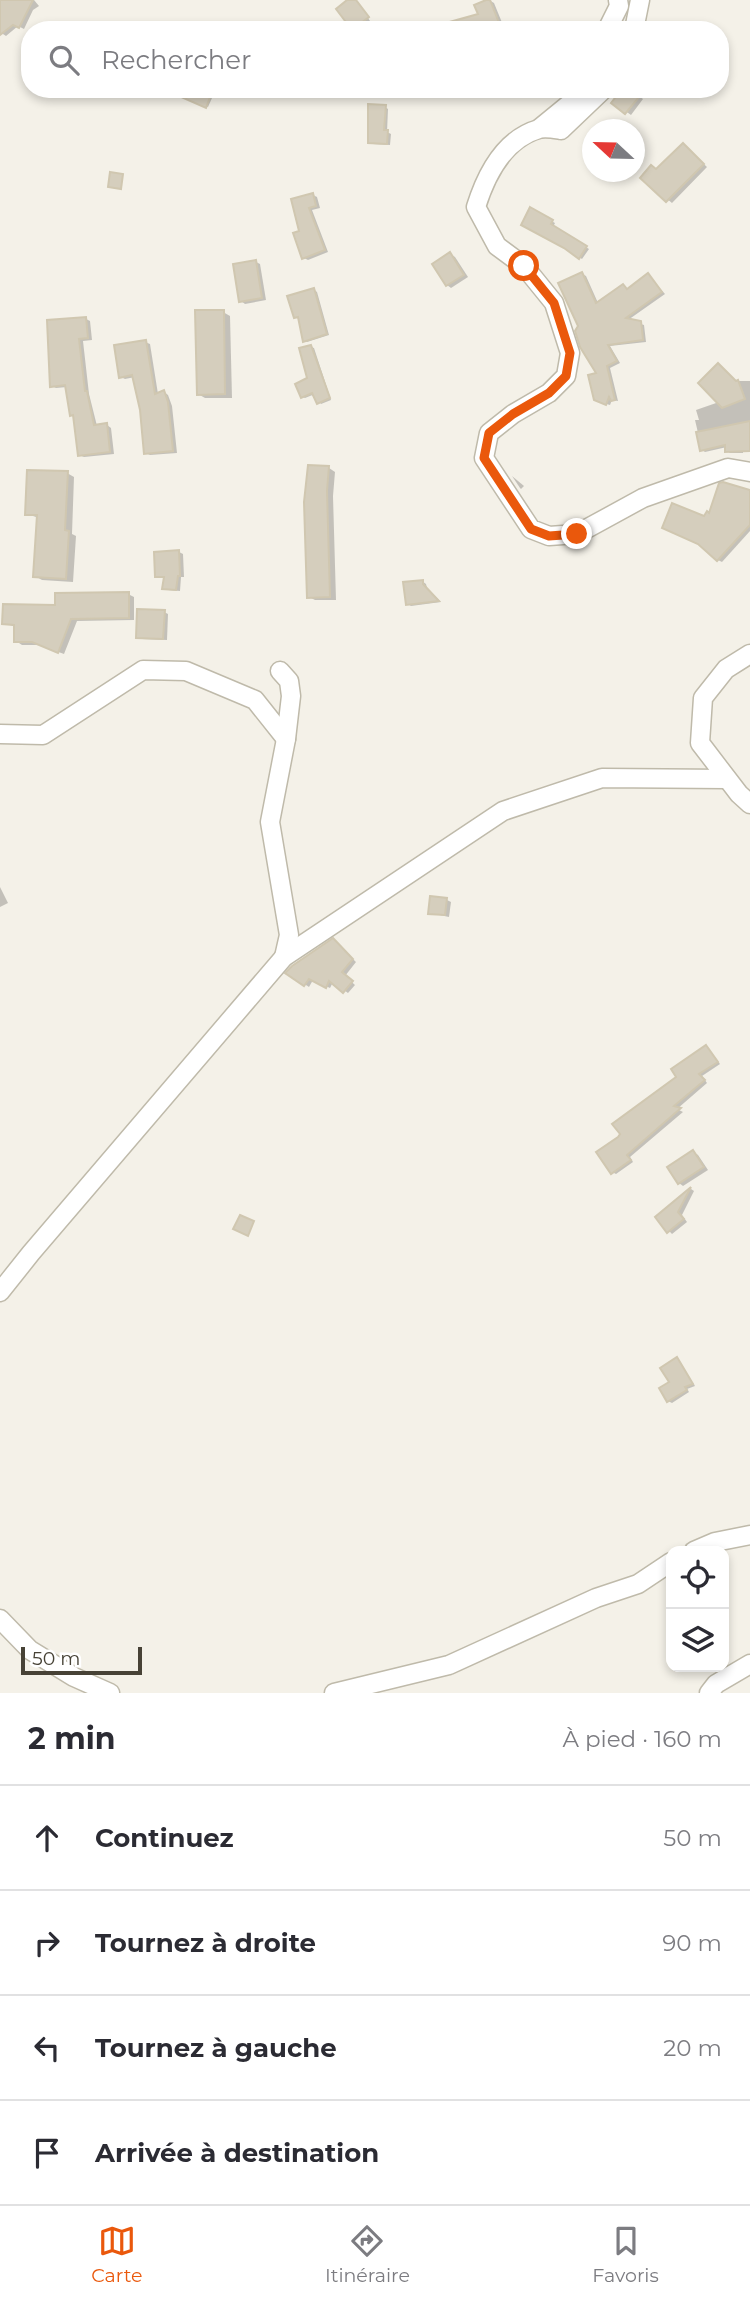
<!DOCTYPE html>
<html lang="fr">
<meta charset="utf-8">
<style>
body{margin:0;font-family:Montserrat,sans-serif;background:#f7f7f7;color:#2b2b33}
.controls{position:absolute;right:21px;bottom:21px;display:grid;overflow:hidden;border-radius:14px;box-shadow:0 4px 10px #0003}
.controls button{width:63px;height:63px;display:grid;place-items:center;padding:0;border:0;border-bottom:2px solid #e1e1e2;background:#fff;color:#2b2b33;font:35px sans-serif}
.compass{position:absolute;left:582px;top:119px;width:63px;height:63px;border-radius:50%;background:#fff;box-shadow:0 4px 10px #0003;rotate:292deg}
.scale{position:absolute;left:21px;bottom:18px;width:121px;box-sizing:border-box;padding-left:7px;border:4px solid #474236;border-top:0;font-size:19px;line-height:24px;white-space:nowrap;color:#474236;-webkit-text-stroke:5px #fff;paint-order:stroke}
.stop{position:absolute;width:21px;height:21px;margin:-16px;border:5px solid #ea580c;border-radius:50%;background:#fff}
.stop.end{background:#ea580c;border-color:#fff;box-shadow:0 2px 7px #0008}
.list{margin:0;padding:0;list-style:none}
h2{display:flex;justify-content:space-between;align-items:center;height:91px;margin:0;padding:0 28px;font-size:30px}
h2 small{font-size:23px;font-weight:400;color:#7c7c81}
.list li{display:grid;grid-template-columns:46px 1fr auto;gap:21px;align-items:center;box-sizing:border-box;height:105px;padding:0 28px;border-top:2px solid #e1e1e2}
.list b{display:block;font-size:26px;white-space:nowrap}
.list em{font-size:23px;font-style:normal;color:#7c7c81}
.icon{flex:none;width:38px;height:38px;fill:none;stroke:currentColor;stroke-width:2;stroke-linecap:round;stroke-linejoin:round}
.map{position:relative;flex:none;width:750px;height:1693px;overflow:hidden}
.search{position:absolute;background:#fff;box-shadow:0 4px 10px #0003;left:21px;right:21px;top:21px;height:77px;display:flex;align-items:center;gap:18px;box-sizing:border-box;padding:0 24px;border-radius:28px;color:#7c7c81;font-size:26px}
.sheet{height:511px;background:#fff}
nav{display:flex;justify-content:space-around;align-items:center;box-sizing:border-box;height:98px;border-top:2px solid #e1e1e2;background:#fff;font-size:19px;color:#7c7c81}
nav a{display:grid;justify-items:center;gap:4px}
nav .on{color:#ea580c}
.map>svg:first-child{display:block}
.shadow{fill:#0003}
.building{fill:#d5cebd;stroke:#d0c7b0;stroke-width:2}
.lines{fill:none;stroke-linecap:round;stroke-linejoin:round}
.minor-casing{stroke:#bfbaaa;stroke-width:21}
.minor{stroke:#fff;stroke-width:18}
.route{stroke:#ea580c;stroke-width:9}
</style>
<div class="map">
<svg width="750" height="1693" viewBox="0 0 750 1693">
<rect width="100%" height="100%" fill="#f4f1e8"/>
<!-- shadow -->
<g class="shadow">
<path d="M0 0H34L39 6 33 10 24 29 18 26 6 36 0 32Z"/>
<path d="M350 0H356L376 30H340L350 25Z"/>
<path d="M489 0 494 3 503 25 491 30H454L480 15Z"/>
<path d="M519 25 535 26 540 30H519Z"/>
<path d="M199 89H216L208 107 194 101Z"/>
<path d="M630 89 643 99 631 115 614 103Z"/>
<path d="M385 107 388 109 387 132 391 134 390 145 373 144 370 142Z"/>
<path d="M683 145 707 167 672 203 642 178 657 170Z"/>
<path d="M313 195 317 197 320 208 312 210 328 252 308 260 304 258 301 232Z"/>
<path d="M531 210 555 223 553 227 589 249 582 259 566 247Z"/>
<path d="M450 254 455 257 468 277 451 288 447 285Z"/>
<path d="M256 262 260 264 266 300 245 304 241 301Z"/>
<path d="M582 274 586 276 598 303 623 286 628 290 648 275 665 294 628 320 644 325 646 342 610 346 620 363 610 368 618 401 612 400 610 405 600 402 599 374 580 327Z"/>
<path d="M314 290 317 292 329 335 307 342 305 341 300 318 295 317Z"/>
<path d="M223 312 230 316 232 398H205L198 394Z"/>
<path d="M86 319 90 321 92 340 83 341 89 394 97 426 107 425 111 428 114 454 84 457 79 455 75 417 72 415 67 387 56 388 52 386Z"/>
<path d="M145 342 150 344 158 394 164 392 168 395 172 406 177 453 150 455 146 453 142 409 135 377 125 379 121 377Z"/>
<path d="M311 347 314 348 331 400 321 404 315 394 305 398 303 397 309 379Z"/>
<path d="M735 381H750V445L743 447V453H730L727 451V447L705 452 702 450 695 420H699L696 410 719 402Z"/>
<path d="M329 468 335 472 333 496 336 600H315L309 597Z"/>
<path d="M67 473 74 477 72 534 76 536 73 582 42 580 35 576 39 518 27 514Z"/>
<path d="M512 476 524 486 521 489 520 488Z"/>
<path d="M750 496V531L722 562 718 560 705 518Z"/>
<path d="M179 552 183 554 184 577H181L180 591 168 590 164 588 166 578 157 576Z"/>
<path d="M422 581 426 584 427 588 441 602 411 606 408 604Z"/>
<path d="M128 594 134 597V620L77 621 64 654 39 645H22L16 641V627L4 623 57 607Z"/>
<path d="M164 612 168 614 167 640 142 639 138 637Z"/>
<path d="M0 887 8 903 0 907Z"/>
<path d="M447 900 451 902 449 917 430 913Z"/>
<path d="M333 940 356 962 345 976 355 985 348 993 333 982 330 988 313 980 309 987 288 973Z"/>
<path d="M706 1047 720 1064 702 1076 707 1083 677 1109 683 1112 630 1157 633 1162 616 1174 612 1172 619 1139Z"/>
<path d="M693 1152 698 1155 708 1170 683 1186 679 1183Z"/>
<path d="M691 1189 694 1191 682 1215 687 1222 672 1234 657 1218Z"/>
<path d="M677 1359 695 1386 687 1389 689 1392 672 1403 668 1401Z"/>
</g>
<!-- building -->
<g class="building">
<path d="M0 0H33L19 28 13 25 0 35Z"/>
<path d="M347 0H356L369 17 352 30 336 9Z"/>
<path d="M486 0H490L499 23 482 30H435V26L478 14 474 5Z"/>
<path d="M172 89H192L210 97 206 108 170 92Z"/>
<path d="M622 89H631L640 96 625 114 611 103Z"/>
<path d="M368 104 386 105 384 130H388L387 144 368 143Z"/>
<path d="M683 143 704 164 666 202 640 178 651 165 656 169Z"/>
<path d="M110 172 123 174 121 189 108 187Z"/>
<path d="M313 193 316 206 309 208 325 250 302 259 293 233 299 231 291 199Z"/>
<path d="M530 207 553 220 551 224 587 246 579 259 564 248 521 225Z"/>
<path d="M450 252 464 275 446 286 432 264Z"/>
<path d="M256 260 262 298 239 302 233 264Z"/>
<path d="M582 272 596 303 623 284 627 289 648 273 662 292 626 318 641 321 643 340 608 345 617 361 607 366 615 400 611 401 609 397 606 405 594 400 588 375 596 373 580 347 575 331 578 326 558 283Z"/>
<path d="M314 288 327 334 303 342 298 317 294 318 287 296Z"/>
<path d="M195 310H224L225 394 197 395Z"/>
<path d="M86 317 88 338 79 339 85 391H87L94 425 107 423 110 452 78 456 73 415 70 416 65 385 50 387 47 320Z"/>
<path d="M146 340 155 394 164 390 168 402 173 451 144 454 140 410 132 375 119 378 114 345Z"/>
<path d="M311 345 330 398 317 404 312 393 301 398 295 384 307 378 299 348Z"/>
<path d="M718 363 736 381 738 380 745 399 722 408 698 383Z"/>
<path d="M750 421V451L725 452V445L700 451 696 432Z"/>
<path d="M308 465 329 466 327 491 330 597 307 598 304 502Z"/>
<path d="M27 470 68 471 65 530 69 531 66 579 33 577 37 515H25Z"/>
<path d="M723 482 750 490V525L717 561 698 544 662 528 672 503 704 516 707 511 709 513 719 483Z"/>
<path d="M179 550 180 576H178L176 590 162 589 164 577H155L154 552Z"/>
<path d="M423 580V584L439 601 406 605 403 582Z"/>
<path d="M129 592V618L71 619 58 653 32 642H14V625L2 624 3 604 55 605V593Z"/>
<path d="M137 609 165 610 163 639 136 638Z"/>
<path d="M430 896 447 898 445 915 428 914Z"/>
<path d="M333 938 353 959 342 972 353 981 343 993 329 981 326 988 309 979 304 986 285 973 292 966Z"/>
<path d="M706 1045 718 1062 699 1074 705 1080 674 1106 681 1108 627 1155 631 1160 611 1174 596 1152 618 1137 620 1134 612 1124 676 1077 671 1069Z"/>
<path d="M693 1150 704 1167 678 1184 667 1167Z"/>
<path d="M691 1187 678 1212 684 1219 667 1233 655 1217Z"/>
<path d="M240 1215 254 1221 248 1236 233 1229Z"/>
<path d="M677 1357 693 1384 685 1387 687 1390 667 1402 659 1388 669 1382 660 1368Z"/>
</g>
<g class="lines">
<defs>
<g id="minor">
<path d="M607 30 619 6 618 0"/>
<path d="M634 30 640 0"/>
<path d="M604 89 561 130C555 129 545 127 539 129 504 139 486 175 476 207L497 246 524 266 554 303 570 353 566 376 549 393 513 414 489 433 484 458 531 529 549 536 577 534 643 498 728 468 750 472"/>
<path d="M540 128 573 101 579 89"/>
<path d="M750 654 726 669 703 698 700 743 739 794 750 804"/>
<path d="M280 671 289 681 291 696 286 739 270 822 289 935 284 957"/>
<path d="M0 734 43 735 143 670 186 671 255 700 286 739"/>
<path d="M0 1292 31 1253 284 957 503 811 602 778 727 779"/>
<path d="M694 1551 715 1542 750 1535"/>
<path d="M0 1619 30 1650 74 1677 110 1693"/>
<path d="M334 1693 449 1665 596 1598 638 1584 671 1562"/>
<path d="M709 1693 716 1684 750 1664"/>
</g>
</defs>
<!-- minor casing -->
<use href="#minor" class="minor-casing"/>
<!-- minor -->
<use href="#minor" class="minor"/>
</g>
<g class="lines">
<!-- route -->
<path class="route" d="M524 266 554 303 570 353 566 376 549 393 513 414 489 433 484 458 531 529 549 536 577 534"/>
</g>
</svg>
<div class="controls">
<button><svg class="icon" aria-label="locate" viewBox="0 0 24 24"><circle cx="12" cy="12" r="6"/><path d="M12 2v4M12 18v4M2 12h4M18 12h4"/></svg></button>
<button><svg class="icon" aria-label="layers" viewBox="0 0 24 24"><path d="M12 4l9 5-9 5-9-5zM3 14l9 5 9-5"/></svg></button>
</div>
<svg class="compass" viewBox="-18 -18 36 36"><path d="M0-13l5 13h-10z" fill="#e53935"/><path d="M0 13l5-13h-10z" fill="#7c7c81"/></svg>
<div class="scale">50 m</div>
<div class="stop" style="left:524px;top:266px"></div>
<div class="stop end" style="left:577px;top:534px"></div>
<div class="search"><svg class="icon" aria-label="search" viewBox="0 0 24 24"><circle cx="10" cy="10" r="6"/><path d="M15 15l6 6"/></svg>Rechercher</div>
</div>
<section class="sheet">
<h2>2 min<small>À pied · 160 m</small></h2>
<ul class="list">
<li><svg class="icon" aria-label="ahead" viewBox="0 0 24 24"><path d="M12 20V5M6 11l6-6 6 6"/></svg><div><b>Continuez</b></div><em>50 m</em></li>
<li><svg class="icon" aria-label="right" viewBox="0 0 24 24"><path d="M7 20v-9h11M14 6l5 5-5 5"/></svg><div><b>Tournez à droite</b></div><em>90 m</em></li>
<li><svg class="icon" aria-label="left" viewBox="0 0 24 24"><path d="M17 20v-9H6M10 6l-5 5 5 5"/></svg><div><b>Tournez à gauche</b></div><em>20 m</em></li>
<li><svg class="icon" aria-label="arrive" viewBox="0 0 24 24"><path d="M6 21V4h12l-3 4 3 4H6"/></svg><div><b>Arrivée à destination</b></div></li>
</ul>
</section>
<nav>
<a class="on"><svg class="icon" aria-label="map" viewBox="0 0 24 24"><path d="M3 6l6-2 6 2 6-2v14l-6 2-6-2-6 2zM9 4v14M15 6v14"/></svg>Carte</a>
<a><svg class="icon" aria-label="directions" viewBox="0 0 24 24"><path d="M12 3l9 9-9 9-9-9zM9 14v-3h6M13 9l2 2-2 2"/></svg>Itinéraire</a>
<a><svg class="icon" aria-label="saved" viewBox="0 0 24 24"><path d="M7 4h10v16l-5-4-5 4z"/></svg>Favoris</a>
</nav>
